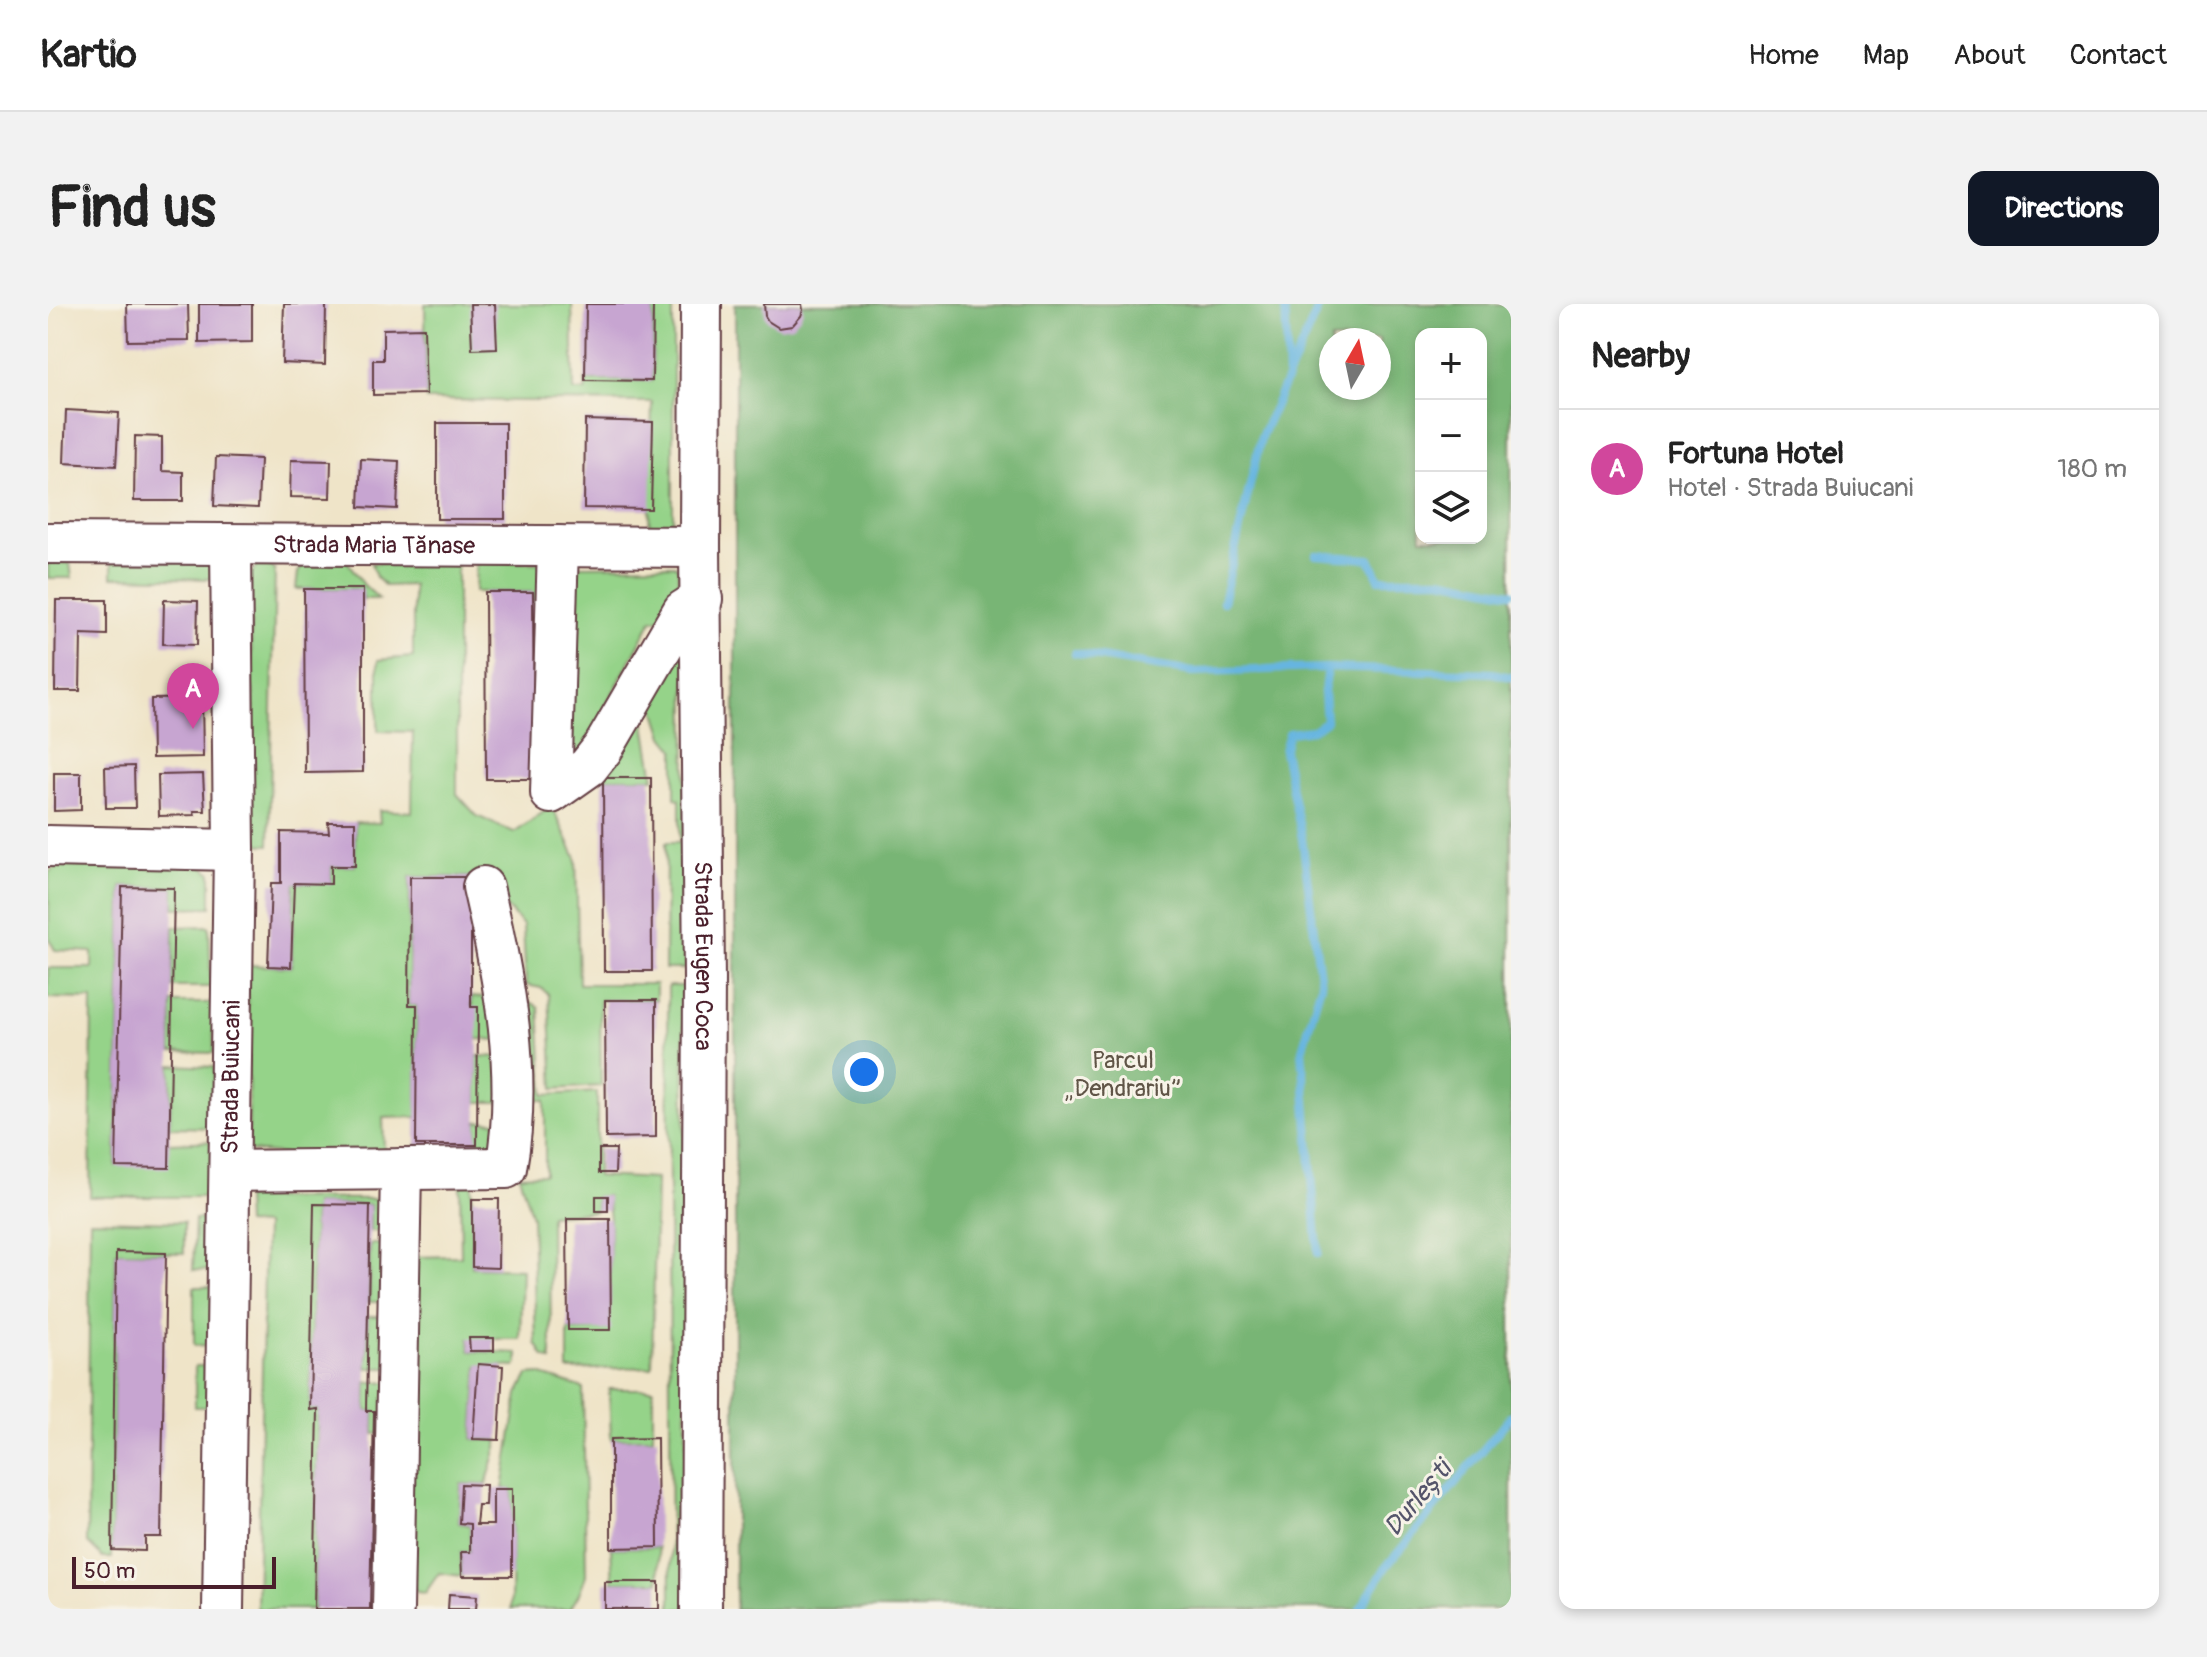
<!DOCTYPE html>
<meta charset="utf-8">
<style>
body{margin:0;font-family:Pangolin,sans-serif;background:#f2f2f2;color:#222}
.controls{position:absolute;right:24px;top:24px;display:grid;overflow:hidden;border-radius:16px;box-shadow:0 4px 12px #0003}
.controls button{width:72px;height:72px;display:grid;place-items:center;padding:0;border:0;border-bottom:2px solid #e0e0e0;background:#fff;color:#222;font:40px sans-serif}
.compass{position:absolute;left:1271px;top:24px;width:72px;height:72px;border-radius:50%;background:#fff;box-shadow:0 4px 12px #0003;rotate:9deg}
.scale{position:absolute;left:24px;bottom:20px;width:204px;box-sizing:border-box;padding-left:8px;border:4px solid #4a1f2b;border-top:0;font-size:22px;line-height:28px;white-space:nowrap;color:#4a1f2b;-webkit-text-stroke:6px #f7f3e8;paint-order:stroke}
.you{position:absolute;left:816px;top:768px;width:28px;height:28px;margin:-20px;border:6px solid #fff;border-radius:50%;background:#1a73e8;box-shadow:0 0 0 12px #1a73e833}
.badge{display:grid;place-items:center;width:52px;height:52px;border-radius:50%;background:#111827;color:#fff;font-size:26px;font-weight:700}
.pin{position:absolute;translate:-50% -66px;filter:drop-shadow(0 2px 4px #0008)}
.pin::after{content:'';position:absolute;top:42px;width:28px;height:24px;background:inherit;clip-path:polygon(0 0,100% 0,50% 100%)}
.list{margin:0;padding:0;list-style:none}
h2{display:flex;justify-content:space-between;align-items:center;height:104px;margin:0;padding:0 32px;font-size:34px}
h2 small{font-size:26px;font-weight:400;color:#767676}
.list li{display:grid;grid-template-columns:52px 1fr auto;gap:24px;align-items:center;box-sizing:border-box;height:120px;padding:0 32px;border-top:2px solid #e0e0e0}
.list b{display:block;font-size:30px;white-space:nowrap}
.list p{margin:0;font-size:26px;white-space:nowrap;color:#767676}
.list em{font-size:26px;font-style:normal;color:#767676}
.icon{flex:none;width:44px;height:44px;fill:none;stroke:currentColor;stroke-width:2;stroke-linecap:round;stroke-linejoin:round}
.map{position:relative;flex:none;width:1463px;height:1305px;overflow:hidden;border-radius:16px}
header{display:flex;align-items:center;gap:48px;box-sizing:border-box;height:112px;padding:0 40px;background:#fff;border-bottom:2px solid #e0e0e0}
header strong{font-size:38px}
nav{display:flex;gap:44px;margin-inline-start:auto;font-size:28px}
.intro{display:flex;align-items:center;justify-content:space-between;box-sizing:border-box;height:192px;padding:0 48px}
h1{margin:0;font-size:56px}
.button{padding:20px 36px;border-radius:16px;background:#111827;color:#fff;font-size:28px;font-weight:700}
main{display:flex;gap:48px;padding:0 48px}
aside{flex:1;background:#fff;border-radius:16px;box-shadow:0 4px 12px #0003}
.map>svg:first-child{display:block}
.green{fill:#95d389;stroke:#70795a;stroke-width:2}
.forest{fill:#78b575;stroke:#616a50;stroke-width:2;fill-rule:evenodd}
.lines{fill:none;stroke-linecap:round;stroke-linejoin:round}
.stream{stroke:#66b5e0;stroke-width:8}
.building{fill:#c7a5d1}
.minor-casing{stroke:#633d43;stroke-width:44}
.minor{stroke:#fff;stroke-width:40}
.labels{text-anchor:middle;stroke-width:6;stroke-linejoin:round;paint-order:stroke}
.street-label{font-size:24px;fill:#4a1f2b;stroke:#f7f3e8}
.park-label{font-size:24px;fill:#605547;stroke:#f7f3e8}
.water-label{font-size:26px;font-style:italic;fill:#54546a;stroke:#f7f3e8}
</style>
<header>
<strong>Kartio</strong>
<nav><a>Home</a><a>Map</a><a>About</a><a>Contact</a></nav>
</header>
<div class="intro"><h1>Find us</h1><a class="button">Directions</a></div>
<main>
<div class="map">
<svg width="1463" height="1305" viewBox="0 0 1463 1305">
<rect width="100%" height="100%" fill="#f7f3e8"/>
<filter id="ink" filterUnits="userSpaceOnUse"><feTurbulence type="fractalNoise" baseFrequency=".0125" numOctaves="2"/><feDisplacementMap in="SourceGraphic" scale="16" xChannelSelector="R" yChannelSelector="G"/><feConvolveMatrix kernelMatrix="1 2 1 2 8 2 1 2 1" color-interpolation-filters="sRGB"/></filter>
<filter id="wash" filterUnits="userSpaceOnUse"><feTurbulence type="fractalNoise" baseFrequency=".006" numOctaves="4" result="noise"/><feDisplacementMap in="SourceGraphic" scale="32" xChannelSelector="R" yChannelSelector="G"/><feGaussianBlur stdDeviation="1.8" result="paint"/><feColorMatrix in="noise" values="0 0 0 0 0 0 0 0 0 0 0 0 0 0 0 0 0 1.4 0 .05"/><feComposite in="paint" operator="in"/></filter>
<g filter="url(#wash)">
<rect width="100%" height="100%" fill="#efe4c8"/>
<!-- green -->
<g class="green">
<path d="M377 0H524L526 87H538L537 76 604 77 605 0H625V226L601 231 604 98 378 96Z"/>
<path d="M64 256 164 258 165 275 64 273Z"/>
<path d="M299 257 316 281 331 295H315L314 285H248L250 268 258 259Z"/>
<path d="M428 257 493 259 501 313H485V288H427Z"/>
<path d="M0 259H22L24 274H0Z"/>
<path d="M211 259 221 261 227 266 221 541 204 540C203 510 200 480 203 450 204 425 209 406 204 381L202 271Z"/>
<path d="M323 259 409 260V490L429 512 466 529 504 502 528 554 531 680H608V696H552L553 782 506 785 501 691 493 684 478 681 475 621 437 581 423 573H362L361 701H369V813L335 814 336 845 330 858 201 847 199 661 243 663 246 579H283V562H307V518L332 519 331 506 364 508 365 428 330 427V356L365 353V281L337 282 328 273Z"/>
<path d="M627 261 630 264V298L626 313 604 316 559 400 543 452 519 453 524 262Z"/>
<path d="M638 319 637 665H617L618 538H632V495L627 494V446L616 432 600 383Z"/>
<path d="M593 396 606 474H555Z"/>
<path d="M152 559 163 569V603L126 604V584L74 583 68 862 121 839 170 837V893H42L44 695 0 694V664H44V648L7 646 1 635V568L11 560Z"/>
<path d="M161 622 163 683H124L126 623Z"/>
<path d="M620 682H636L639 1305H623Z"/>
<path d="M423 693 438 694 456 736 429 735Z"/>
<path d="M476 694 491 703 496 791 549 788V872L608 875 604 1063 520 1066V1026L562 1025V915L559 892 548 893V907L502 911 503 1056 496 1053 488 1039 484 913 471 871 497 870V796H479Z"/>
<path d="M124 699H165L166 749 123 748Z"/>
<path d="M429 752 457 753V798H429Z"/>
<path d="M123 761 166 763 168 824 122 823Z"/>
<path d="M429 817 454 818 453 844 368 858V841H428Z"/>
<path d="M412 876 424 877V963L474 965 472 1035H421L422 1047 470 1049V1059L467 1063 430 1061 425 1135 451 1136 438 1181 413 1180 411 1219 422 1221V1248H413L414 1272 391 1269 377 1289 369 1288 360 1277 363 953 413 952Z"/>
<path d="M197 894 332 895 344 903 345 928 322 927V901L266 900 262 1105H270L266 1305H209L217 921 198 920Z"/>
<path d="M147 915H173L172 967 145 966Z"/>
<path d="M42 916 136 918V949L68 948 64 1254H55L39 1238Z"/>
<path d="M322 940H343L342 998H321Z"/>
<path d="M146 983H168V1042L146 1041Z"/>
<path d="M320 1012H344L343 1064H319Z"/>
<path d="M147 1062H168L167 1103H147Z"/>
<path d="M491 1070 535 1084 538 1271 530 1292 522 1305H463L464 1186 455 1185 470 1090 480 1071Z"/>
<path d="M319 1078H342L341 1130H326V1107H318Z"/>
<path d="M561 1085H605V1134L563 1135Z"/>
<path d="M610 1243 611 1278H565L563 1244Z"/>
</g>
<!-- forest -->
<path class="forest" d="M687 0H1463V1305H687ZM1373 30H1433V234H1373ZM1283 36H1331V84H1283Z"/>
<g class="lines">
<!-- stream -->
<g class="stream">
<path d="M1237 0 1240 71"/>
<path d="M1268 251 1322 255 1331 275H1393L1463 289"/>
<path d="M1175 298 1213 133 1272 0"/>
<path d="M1027 349 1145 368 1279 364 1444 369 1463 373"/>
<path d="M1270 949 1254 746 1273 681 1254 534 1236 447 1241 429 1265 426 1278 417 1276 388 1279 364"/>
<path d="M1312 1305 1338 1263 1463 1112"/>
</g>
</g>
<g id="blocks">
<!-- building -->
<g class="building">
<path d="M79 0H140L141 36 80 37Z"/>
<path d="M151 0H204V38L151 39Z"/>
<path d="M236 0H278L277 61 234 59Z"/>
<path d="M422 0H447L449 44 424 45Z"/>
<path d="M538 0H605L604 77 537 76Z"/>
<path d="M716 0H754L755 6 753 12 744 22 731 24 720 17 717 12Z"/>
<path d="M376 24 378 90 325 91V56H335V25Z"/>
<path d="M18 106 71 109 68 162 16 159Z"/>
<path d="M537 116 605 118 603 205 536 204Z"/>
<rect x="389" y="119" width="68" height="96"/>
<path d="M87 132 114 133V167L135 168V197H86Z"/>
<path d="M168 153 212 155 210 204 166 202Z"/>
<path d="M313 155 351 157 349 205 311 203Z"/>
<path d="M243 156 283 157 282 194 242 193Z"/>
<path d="M256 285H315V468L257 469Z"/>
<path d="M437 288H485L486 475H438Z"/>
<path d="M8 296H59V331L33 330 32 387H7Z"/>
<path d="M116 296 150 297 149 341 115 340Z"/>
<path d="M154 394 155 453 104 454 103 395Z"/>
<path d="M86 462 87 504H58L57 463Z"/>
<path d="M6 469H33V506L6 507Z"/>
<path d="M155 470 157 507H146L147 511 111 512 110 471Z"/>
<path d="M555 474H603L604 667H556Z"/>
<path d="M280 518H307V562H283V580L246 579 243 663 220 662 223 579H233V528L281 529Z"/>
<path d="M362 573H423V703H430L429 841H368L369 701H361Z"/>
<path d="M74 583 126 584 121 864 68 863Z"/>
<path d="M557 696H608V833L558 834Z"/>
<path d="M551 845H568L567 869H551Z"/>
<rect x="548" y="892" width="12" height="15"/>
<path d="M424 895H451L450 964 424 963Z"/>
<path d="M266 900 322 901 318 1107H326L322 1305H266L270 1105 262 1106Z"/>
<path d="M519 915H562L563 1026H520Z"/>
<path d="M68 948 118 949 113 1233H97V1247L64 1246Z"/>
<path d="M421 1034H446V1047H422Z"/>
<path d="M430 1060 455 1062 451 1136 425 1135Z"/>
<path d="M609 1134 610 1243 563 1244V1135Z"/>
<path d="M413 1180 438 1181 437 1201H430L428 1221H445V1185H464V1272H414L413 1248H422V1220L411 1219Z"/>
<rect x="557" y="1278" width="54" height="27"/>
<path d="M401 1290 429 1292 428 1305H400Z"/>
</g>
</g>
</g>
<g filter="url(#ink)">
<use href="#blocks" fill-opacity="0" stroke="#633d43" stroke-width="2"/>
<g class="lines">
<defs>
<g id="minor">
<path id="s1" d="M653 0 652 243 656 675 653 1305"/>
<path id="s2" d="M0 239 652 243"/>
<path d="M510 242 503 489 540 463 555 444 635 307 654 295"/>
<path d="M0 542 186 546"/>
<path d="M182 867 458 864C475 771 456 674 435 583"/>
<path id="s3" d="M175 1305 186 546 183 242"/>
<path d="M345 1305 353 865"/>
</g>
</defs>
<!-- minor casing -->
<use href="#minor" class="minor-casing"/>
<!-- minor -->
<use href="#minor" class="minor"/>
</g>
</g>
<g class="labels">
<!-- street labels -->
<g class="street-label">
<text dy="8" stroke="none"><textPath href="#s2" startOffset="326">Strada Maria Tănase</textPath></text>
<text dy="8" stroke="none"><textPath href="#s1" startOffset="652">Strada Eugen Coca</textPath></text>
<text dy="8" stroke="none"><textPath href="#s3" startOffset="532">Strada Buiucani</textPath></text>
</g>
<!-- park labels -->
<g class="park-label">
<text x="1075" y="764">Parcul<tspan x="1075" dy="28">„Dendrariu”</tspan></text>
</g>
<!-- water labels -->
<g class="water-label">
<text transform="translate(1369 1194) rotate(-50)" y="9">Durlești</text>
</g>
</g>
</svg>
<div class="controls">
<button>+</button>
<button>−</button>
<button><svg class="icon" aria-label="layers" viewBox="0 0 24 24"><path d="M12 4l9 5-9 5-9-5zM3 14l9 5 9-5"/></svg></button>
</div>
<svg class="compass" viewBox="-18 -18 36 36"><path d="M0-13l5 13h-10z" fill="#e53935"/><path d="M0 13l5-13h-10z" fill="#767676"/></svg>
<div class="scale">50 m</div>
<div class="you"></div>
<div class="pin badge" style="left:145px;top:425px;background:#d1479c">A</div>
</div>
<aside>
<h2>Nearby<small></small></h2>
<ul class="list">
<li><span class="badge" style="background:#d1479c">A</span><div><b>Fortuna Hotel</b><p>Hotel · Strada Buiucani</p></div><em>180 m</em></li>
</ul>
</aside>
</main>
